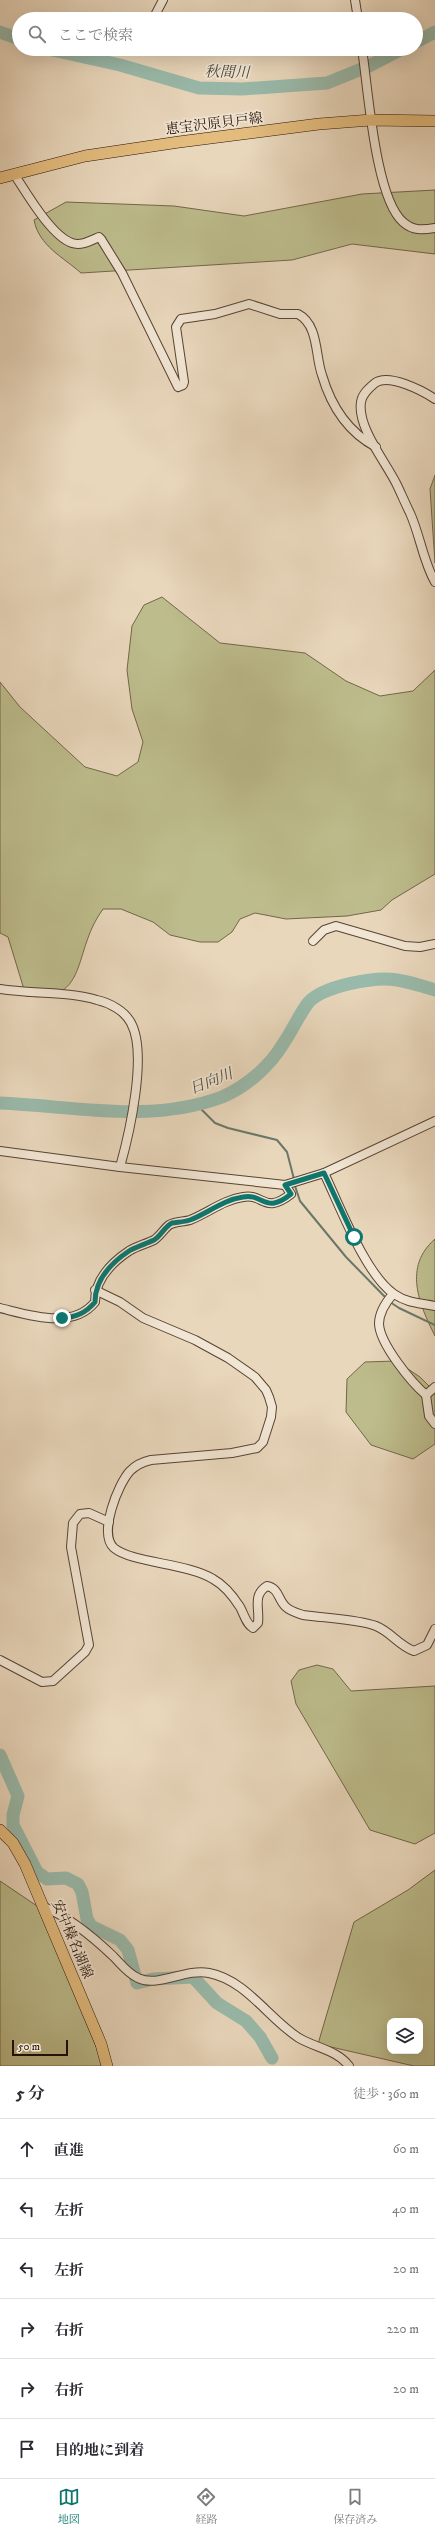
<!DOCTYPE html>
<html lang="ja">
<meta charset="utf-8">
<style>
body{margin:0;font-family:"IM FELL DW Pica","Noto Serif JP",serif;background:#f2f2f3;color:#2b2b33}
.controls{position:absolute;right:12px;bottom:12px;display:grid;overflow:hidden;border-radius:8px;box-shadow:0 4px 16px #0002}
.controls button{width:36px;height:36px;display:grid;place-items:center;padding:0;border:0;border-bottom:1px solid #e1e1e2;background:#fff;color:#2b2b33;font:20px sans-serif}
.scale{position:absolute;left:12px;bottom:10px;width:56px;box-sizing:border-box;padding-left:4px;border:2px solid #271207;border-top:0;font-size:11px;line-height:14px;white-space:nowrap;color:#271207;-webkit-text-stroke:3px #f1e5d3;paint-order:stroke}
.stop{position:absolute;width:12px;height:12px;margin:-9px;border:3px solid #0f766e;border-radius:50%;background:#fff}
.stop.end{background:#0f766e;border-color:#fff;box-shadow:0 1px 4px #0008}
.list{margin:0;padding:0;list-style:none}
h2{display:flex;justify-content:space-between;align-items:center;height:52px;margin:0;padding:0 16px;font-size:17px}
h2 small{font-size:13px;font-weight:400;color:#7c7c81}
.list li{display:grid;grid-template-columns:26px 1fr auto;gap:12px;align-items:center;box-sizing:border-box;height:60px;padding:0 16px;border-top:1px solid #e1e1e2}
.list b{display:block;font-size:15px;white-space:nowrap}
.list em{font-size:13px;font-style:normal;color:#7c7c81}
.icon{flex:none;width:22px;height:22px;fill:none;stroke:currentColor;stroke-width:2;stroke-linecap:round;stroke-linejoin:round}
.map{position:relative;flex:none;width:435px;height:2066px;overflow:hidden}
.search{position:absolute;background:#fff;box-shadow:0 4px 16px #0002;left:12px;right:12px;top:12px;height:44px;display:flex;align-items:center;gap:10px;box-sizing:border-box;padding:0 14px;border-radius:22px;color:#7c7c81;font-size:15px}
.sheet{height:412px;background:#fff}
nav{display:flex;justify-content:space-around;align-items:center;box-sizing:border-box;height:56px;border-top:1px solid #e1e1e2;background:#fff;font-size:11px;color:#7c7c81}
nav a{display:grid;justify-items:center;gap:2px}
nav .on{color:#0f766e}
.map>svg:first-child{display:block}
.green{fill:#bdbc8c;stroke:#72674a;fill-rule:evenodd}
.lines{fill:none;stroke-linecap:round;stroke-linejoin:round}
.stream{stroke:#6b7769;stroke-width:2}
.river{stroke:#99baab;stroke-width:13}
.minor-casing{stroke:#584334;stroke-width:10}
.major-casing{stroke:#271207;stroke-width:12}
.minor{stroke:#f1e5d3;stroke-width:8}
.major{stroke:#e4bc7e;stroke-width:11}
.route{stroke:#0f766e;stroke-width:5}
.labels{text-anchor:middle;stroke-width:3.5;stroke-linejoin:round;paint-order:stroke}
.street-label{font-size:14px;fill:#271207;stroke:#f1e5d3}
.water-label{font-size:15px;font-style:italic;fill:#4f4d40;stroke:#f1e5d3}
</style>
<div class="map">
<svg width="435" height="2066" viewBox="0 0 435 2066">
<rect width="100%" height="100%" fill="#e9d7bc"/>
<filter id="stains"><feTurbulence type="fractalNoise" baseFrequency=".005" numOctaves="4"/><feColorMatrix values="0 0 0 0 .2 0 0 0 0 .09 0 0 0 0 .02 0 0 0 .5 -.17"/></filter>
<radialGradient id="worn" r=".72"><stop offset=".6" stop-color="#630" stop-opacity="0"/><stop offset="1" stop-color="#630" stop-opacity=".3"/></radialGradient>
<!-- green -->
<g class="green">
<path d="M435 190V254L352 244 292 260 81 273C63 257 39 246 34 220L66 202 174 206 244 216 362 194Z"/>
<path d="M435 475V563L430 489Z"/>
<path d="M162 597 220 643 305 653 346 681 380 696 413 691 435 670V874L392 900 381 910 347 916 286 919 255 913 240 919 232 932 218 942H200L170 935 153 922 121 909H103C99 915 95 921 92 928 75 966 81 1002 26 996L8 937 0 933V682L20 707 85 767 117 776 138 762 143 742 132 709 127 670 132 626 144 605Z"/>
<path d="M435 1239V1336C419 1304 403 1267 435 1239Z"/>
<path d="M396 1361 420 1377 435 1392V1444L413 1459 371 1445 346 1412 347 1379 365 1362Z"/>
<path d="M317 1665 333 1669 351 1691 435 1686V1833L415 1844 370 1830 296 1704 291 1681 299 1670Z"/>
<path d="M435 1870V2066H414L318 2044 354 1922 408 1890ZM390 2021H420V2051H390Z"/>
<path d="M0 1881 40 1908 104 2066H0Z"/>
</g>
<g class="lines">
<!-- stream -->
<g class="stream">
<path d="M197 1105 215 1123 228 1128 277 1140 287 1152 294 1179"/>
<path d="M294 1183 300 1201 346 1257 387 1299"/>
<path d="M390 1302 399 1308 435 1325"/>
</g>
<!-- river -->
<g class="river">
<path d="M0 32 19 39"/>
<path d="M416 42 435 32"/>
<path d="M48 49 120 65 199 88 242 89 327 83 369 66 402 49"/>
<path d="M0 1103C74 1106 150 1124 222 1097 246 1087 270 1066 283 1044 292 1031 299 1015 308 1003 322 986 376 976 397 980 410 982 422 986 435 990"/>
<path d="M0 1755 18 1796 13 1815V1825L37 1872 47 1879 66 1878 78 1884 82 1892 87 1919 91 1926 120 1940 128 1950 137 1983 153 1979 193 1977 217 2003 246 2021 260 2037 272 2058"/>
</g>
<defs>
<g id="minor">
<path d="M355 0 358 19"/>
<path d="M153 19 163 0"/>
<path d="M362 49C368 87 375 198 403 222 413 231 423 230 435 228"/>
<path d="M14 174C26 192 51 236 72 243 81 246 90 241 99 237L101 239 122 273 178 387 183 385 184 382 176 327 181 319 215 314 249 304 280 314H298C319 325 315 356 322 375 331 406 348 432 376 447"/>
<path d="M435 399C423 391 389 373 375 383 369 388 362 394 361 402 357 427 385 461 396 483 401 493 405 503 410 513 420 535 423 561 435 582"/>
<path d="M313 941 324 930 336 926 405 946 420 947 435 944"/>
<path d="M0 989C31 994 68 991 97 1000 110 1003 125 1011 131 1023 148 1054 129 1135 120 1167"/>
<path d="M0 1151 120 1167 285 1185 324 1173 435 1121"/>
<path d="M324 1173C340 1206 365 1274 394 1294 407 1303 420 1303 435 1306"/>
<path d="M95 1290 120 1302 143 1318 195 1340 228 1358 255 1377 266 1390 269 1397 272 1407 271 1417 263 1442 257 1448 232 1453 151 1460C142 1462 136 1465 130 1471 118 1484 98 1534 114 1548 132 1563 187 1563 213 1579 224 1585 233 1596 240 1607 244 1614 246 1624 253 1628L258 1623C260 1609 252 1595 267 1586 279 1588 278 1600 286 1607 290 1611 297 1613 303 1615 324 1618 358 1619 376 1626 391 1632 398 1645 414 1651L427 1645 435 1629"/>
<path d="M393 1294C386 1302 379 1312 379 1324 380 1344 411 1382 426 1395L429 1416 435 1424"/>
<path d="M0 1308C29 1315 73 1330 95 1302 95 1280 111 1263 129 1251 137 1246 146 1244 154 1240 160 1236 164 1229 169 1225 175 1221 184 1222 190 1220 208 1213 223 1200 243 1197 264 1193 264 1215 291 1194L285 1185"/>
<path d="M426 1395 435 1387"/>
<path d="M0 1660 42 1682 53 1681 85 1652 89 1645 71 1547 73 1523 80 1514 89 1513 109 1522"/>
<path d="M44 1907C69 1917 93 1937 113 1956 121 1964 127 1973 138 1978 158 1988 185 1968 209 1973 246 1980 269 2019 299 2038 316 2048 337 2050 349 2066"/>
</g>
<g id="major">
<path d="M0 178 85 156 179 142 319 124 371 120 435 121"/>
<path d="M0 1830 13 1843 25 1864 101 2044 107 2066"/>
</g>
</defs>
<!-- minor casing -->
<use href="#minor" class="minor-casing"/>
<!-- major casing -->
<use href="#major" class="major-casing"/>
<!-- minor -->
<use href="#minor" class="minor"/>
<!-- major -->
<use href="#major" class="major"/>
</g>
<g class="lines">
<!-- route -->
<path class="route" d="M62 1318C76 1317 86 1313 95 1302 95 1280 111 1263 129 1251 137 1246 146 1244 154 1240 161 1236 165 1226 172 1223 178 1222 184 1222 190 1220 208 1213 223 1200 243 1197 264 1193 265 1215 291 1194L285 1185 324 1173 354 1237"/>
</g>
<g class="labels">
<!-- street labels -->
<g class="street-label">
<text transform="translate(214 123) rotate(-7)" y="5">恵宝沢原貝戸線</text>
<text transform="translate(73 1939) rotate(67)" y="5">安中榛名湖線</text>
</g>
<!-- water labels -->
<g class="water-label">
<text transform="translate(227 72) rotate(1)" y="5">秋間川</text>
<text transform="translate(211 1081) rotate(-22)" y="5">日向川</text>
</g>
</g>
<rect width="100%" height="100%" filter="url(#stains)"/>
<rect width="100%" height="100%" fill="url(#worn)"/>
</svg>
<div class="controls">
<button><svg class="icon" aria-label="layers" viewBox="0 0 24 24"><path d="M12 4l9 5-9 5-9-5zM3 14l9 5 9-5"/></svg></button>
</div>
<div class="scale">50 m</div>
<div class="stop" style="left:354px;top:1237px"></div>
<div class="stop end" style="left:62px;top:1318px"></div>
<div class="search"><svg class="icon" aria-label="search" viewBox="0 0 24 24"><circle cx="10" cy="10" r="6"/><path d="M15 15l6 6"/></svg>ここで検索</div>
</div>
<section class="sheet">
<h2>5 分<small>徒歩 · 360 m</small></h2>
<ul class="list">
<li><svg class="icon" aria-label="ahead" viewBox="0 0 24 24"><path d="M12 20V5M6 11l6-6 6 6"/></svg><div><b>直進</b></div><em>60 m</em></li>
<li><svg class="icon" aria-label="left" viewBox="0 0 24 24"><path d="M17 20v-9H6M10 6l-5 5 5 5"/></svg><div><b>左折</b></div><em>40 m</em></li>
<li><svg class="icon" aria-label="left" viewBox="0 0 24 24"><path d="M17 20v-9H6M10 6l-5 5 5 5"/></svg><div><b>左折</b></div><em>20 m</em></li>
<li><svg class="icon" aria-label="right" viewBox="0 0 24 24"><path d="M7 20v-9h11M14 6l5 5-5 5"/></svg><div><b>右折</b></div><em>220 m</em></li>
<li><svg class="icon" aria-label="right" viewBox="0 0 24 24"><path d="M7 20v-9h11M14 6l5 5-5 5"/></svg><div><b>右折</b></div><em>20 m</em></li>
<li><svg class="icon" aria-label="arrive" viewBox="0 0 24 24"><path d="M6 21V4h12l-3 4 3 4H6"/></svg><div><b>目的地に到着</b></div></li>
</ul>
</section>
<nav>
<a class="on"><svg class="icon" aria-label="map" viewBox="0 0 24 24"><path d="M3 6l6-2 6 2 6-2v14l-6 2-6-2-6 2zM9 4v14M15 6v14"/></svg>地図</a>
<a><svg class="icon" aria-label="directions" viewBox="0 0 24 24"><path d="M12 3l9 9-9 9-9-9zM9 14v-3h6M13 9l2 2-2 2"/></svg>経路</a>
<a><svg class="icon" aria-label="saved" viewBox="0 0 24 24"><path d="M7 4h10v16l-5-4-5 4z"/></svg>保存済み</a>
</nav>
